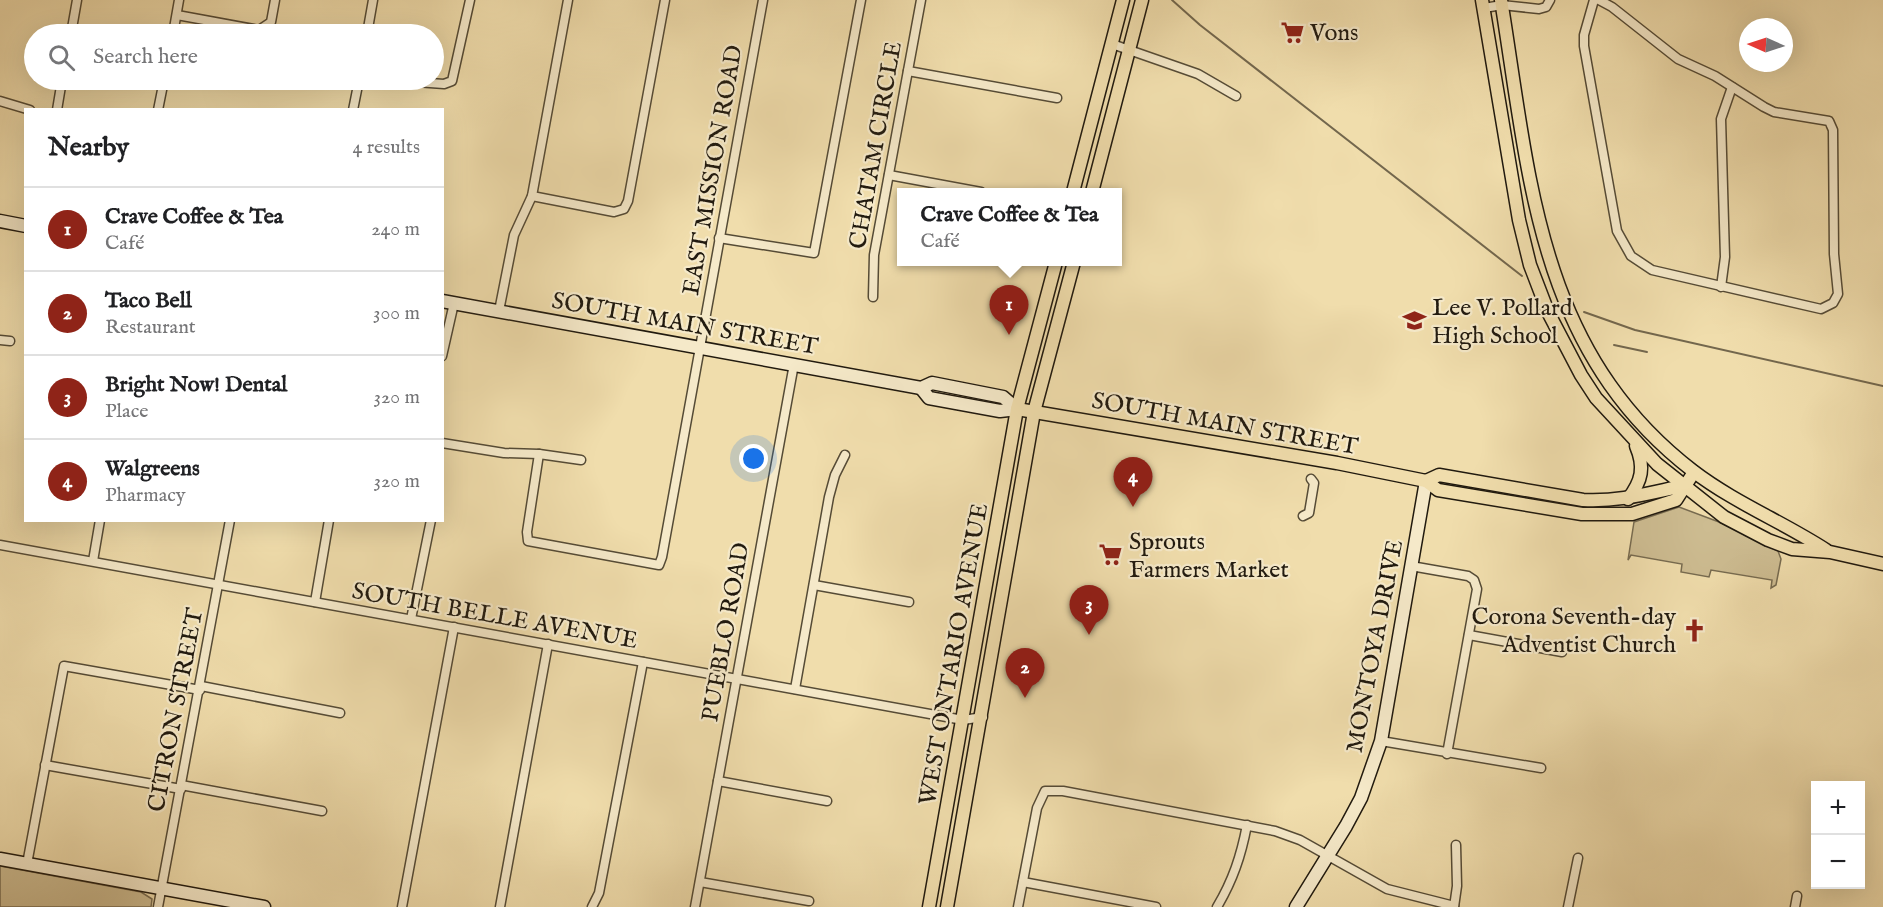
<!DOCTYPE html>
<meta charset="utf-8">
<style>
body{margin:0;font-family:"IM FELL English",serif;background:#f2f2f2;color:#202124}
.controls{position:absolute;right:18px;bottom:18px;display:grid;overflow:hidden;border-radius:0px;box-shadow:0 6px 24px #0002}
.controls button{width:54px;height:54px;display:grid;place-items:center;padding:0;border:0;border-bottom:2px solid #e0e0e0;background:#fff;color:#202124;font:30px sans-serif}
.compass{position:absolute;left:1739px;top:18px;width:54px;height:54px;border-radius:50%;background:#fff;box-shadow:0 6px 24px #0002;rotate:273deg}
.you{position:absolute;left:754px;top:459px;width:21px;height:21px;margin:-15px;border:4px solid #fff;border-radius:50%;background:#1a73e8;box-shadow:0 0 0 9px #1a73e833}
.badge{display:grid;place-items:center;width:39px;height:39px;border-radius:50%;background:#8f2418;color:#fff;font-size:20px;font-weight:700}
.pin{position:absolute;translate:-50% -50px;filter:drop-shadow(0 2px 3px #0008)}
.pin::after{content:'';position:absolute;top:32px;width:21px;height:18px;background:inherit;clip-path:polygon(0 0,100% 0,50% 100%)}
.popup{position:absolute;left:897px;top:188px;width:225px;height:78px;box-sizing:border-box;display:grid;place-content:center;border-radius:0px;background:#fff;filter:drop-shadow(0 2px 4px #0005);font-size:20px;white-space:nowrap;color:#757577}
.popup b{font-size:22px;color:#202124}
.popup::after{content:'';position:absolute;left:50%;top:100%;margin-left:-12px;border:12px solid transparent;border-top-color:#fff}
.list{margin:0;padding:0;list-style:none}
h2{display:flex;justify-content:space-between;align-items:center;height:78px;margin:0;padding:0 24px;font-size:26px}
h2 small{font-size:20px;font-weight:400;color:#757577}
.list li{display:grid;grid-template-columns:39px 1fr auto;gap:18px;align-items:center;box-sizing:border-box;height:84px;padding:0 24px;border-top:2px solid #e0e0e0}
.list b{display:block;font-size:22px;white-space:nowrap}
.list p{margin:0;font-size:20px;white-space:nowrap;color:#757577}
.list em{font-size:20px;font-style:normal;color:#757577}
.icon{flex:none;width:33px;height:33px;fill:none;stroke:currentColor;stroke-width:2;stroke-linecap:round;stroke-linejoin:round}
.map{position:relative;flex:none;width:1883px;height:907px;overflow:hidden}
.search{position:absolute;background:#fff;box-shadow:0 6px 24px #0002;left:24px;top:24px;width:420px;height:66px;display:flex;align-items:center;gap:15px;box-sizing:border-box;padding:0 21px;border-radius:33px;color:#757577;font-size:22px}
.panel{position:absolute;background:#fff;box-shadow:0 6px 24px #0002;left:24px;top:108px;width:420px;height:414px;border-radius:0px}
.map>svg:first-child{display:block}
.green{fill:#cdbc91;stroke:#776b50;stroke-width:1.5}
.lines{fill:none;stroke-linecap:round;stroke-linejoin:round}
.stream{stroke:#73674d;stroke-width:2}
.street-casing{stroke:#554b36;stroke-width:11}
.secondary-casing{stroke:#211a0f;stroke-width:15}
.primary-casing{stroke:#211a0f;stroke-width:15}
.street{stroke:#f5e9c9;stroke-width:8}
.secondary{stroke:#f5e9c9;stroke-width:12}
.primary{stroke:#f0ddac;stroke-width:12}
.labels{text-anchor:middle;stroke-width:4.5;stroke-linejoin:round;paint-order:stroke}
.poi-label{font-size:24px;fill:#211a0f;stroke:#f5e9c9;text-anchor:start}
.street-label{font-size:24px;fill:#211a0f;stroke:#f5e9c9}
</style>
<div class="map">
<svg width="1883" height="907" viewBox="0 0 1883 907">
<rect width="100%" height="100%" fill="#f0ddac"/>
<filter id="stains"><feTurbulence type="fractalNoise" baseFrequency=".00333" numOctaves="4"/><feColorMatrix values="0 0 0 0 .2 0 0 0 0 .09 0 0 0 0 .02 0 0 0 .5 -.17"/></filter>
<radialGradient id="worn" r=".72"><stop offset=".6" stop-color="#630" stop-opacity="0"/><stop offset="1" stop-color="#630" stop-opacity=".3"/></radialGradient>
<!-- green -->
<g class="green">
<path d="M1679 507 1719 522 1778 551 1781 559 1776 585 1771 588 1772 580 1711 570 1709 577 1681 572 1682 564 1631 555 1628 560 1634 522Z"/>
<path d="M0 866 141 892 152 899 151 907H0Z"/>
</g>
<g class="lines">
<!-- stream -->
<g class="stream">
<path d="M1172 0 1200 25 1522 276"/>
<path d="M1584 312 1635 330 1883 386"/>
<path d="M1614 345 1647 352"/>
</g>
<defs>
<g id="street">
<path d="M1594 0 1584 35V46L1617 231 1631 256 1652 270 1821 309 1833 303 1838 294 1834 254 1833 130 1829 121 1774 112 1764 107 1715 76 1678 59 1612 7 1599 0"/>
<path d="M1484 8 1502 5 1539 9 1546 7 1550 0"/>
<path d="M177 15 259 30 271 22 275 0"/>
<path d="M71 34 77 0"/>
<path d="M173 34 179 0"/>
<path d="M367 34 373 0"/>
<path d="M1112 44 1198 74 1236 96"/>
<path d="M908 71 1057 98"/>
<path d="M388 80 444 84 452 81 470 0"/>
<path d="M0 101 30 110"/>
<path d="M57 110 62 80"/>
<path d="M158 110 164 80"/>
<path d="M353 110 359 80"/>
<path d="M889 175 981 192"/>
<path d="M532 196 614 212 624 209 628 201 665 0"/>
<path d="M719 238 814 253 861 0"/>
<path d="M1721 287 1725 257 1721 119 1732 87"/>
<path d="M873 297 874 255 921 0"/>
<path d="M499 311 514 235 532 196 568 0"/>
<path d="M0 340 10 341"/>
<path d="M442 356 454 303"/>
<path d="M442 443 504 453 539 454 581 460"/>
<path d="M539 454 527 532 528 541 659 565 662 557 763 0"/>
<path d="M1303 516 1309 513 1314 483 1311 479"/>
<path d="M0 545 963 720 983 717"/>
<path d="M93 561 100 520"/>
<path d="M1411 566 1468 576 1474 580 1477 589 1447 754"/>
<path d="M814 585 909 602"/>
<path d="M315 602 329 520"/>
<path d="M411 619 431 520"/>
<path d="M1469 635 1562 652"/>
<path d="M201 686 340 713"/>
<path d="M795 689 829 497 835 475 845 455"/>
<path d="M1381 741 1541 768"/>
<path d="M45 765 181 789"/>
<path d="M718 781 827 801"/>
<path d="M181 785 322 811"/>
<path d="M27 864 64 666 200 690"/>
<path d="M700 882 809 901"/>
<path d="M1023 882 1156 907"/>
<path d="M158 907 230 520"/>
<path d="M402 907 454 627"/>
<path d="M500 907 548 644"/>
<path d="M592 907 599 893 643 662"/>
<path d="M695 907 794 364"/>
<path d="M1018 907 1037 808 1045 791H1063L1275 831 1300 840 1387 889 1454 906"/>
<path d="M1217 907C1233 880 1241 856 1247 825"/>
<path d="M1454 907 1457 886 1456 845"/>
<path d="M1568 907 1578 858"/>
<path d="M1795 907 1797 896"/>
</g>
<g id="secondary">
<path d="M0 221 26 226"/>
<path d="M442 301 921 388 932 383 1003 397 1017 409"/>
<path d="M921 388 929 398 1000 411 1017 409"/>
<path d="M0 859 264 907"/>
<path d="M1296 907 1346 826 1361 798 1381 741 1426 481"/>
</g>
<g id="primary">
<path d="M1482 0 1519 220 1530 265 1548 312 1581 375 1596 398 1657 464 1724 517 1768 540 1792 549 1830 552 1883 564"/>
<path d="M1501 0C1530 178 1537 351 1693 471 1735 503 1783 522 1826 550"/>
<path d="M1073 192 1123 0"/>
<path d="M1092 192 1142 0"/>
<path d="M1017 409 1337 463 1426 481 1438 490 1582 514H1632L1676 500 1694 472"/>
<path d="M1426 481 1439 475 1583 500C1619 502 1649 493 1683 486"/>
<path d="M1628 499C1642 481 1645 467 1636 446"/>
<path d="M929 907 1017 409 1056 262"/>
<path d="M947 907 1034 412 1074 262"/>
</g>
</defs>
<!-- street casing -->
<use href="#street" class="street-casing"/>
<!-- secondary casing -->
<use href="#secondary" class="secondary-casing"/>
<!-- primary casing -->
<use href="#primary" class="primary-casing"/>
<!-- street -->
<use href="#street" class="street"/>
<!-- secondary -->
<use href="#secondary" class="secondary"/>
<!-- primary -->
<use href="#primary" class="primary"/>
</g>
<!-- icons -->
<defs>
<symbol id="supermarket-bare" viewBox="-9 -9 18 18"><path d="M-6-5.5h2.5l.6 2H6L4.5 2H-2.5L-4.4-4H-6ZM-1.5 3.2a1.3 1.3 0 1 0 .1 0ZM3 3.2a1.3 1.3 0 1 0 .1 0Z" fill="#8f2418" stroke="#f5e9c9" stroke-width="2.5" paint-order="stroke"/></symbol>
<symbol id="school-bare" viewBox="-9 -9 18 18"><path d="M0-5L7-2L0 1L-7-2ZM-4 1L0 2.5L4 1V4Q0 6-4 4Z" fill="#8f2418" stroke="#f5e9c9" stroke-width="2.5" paint-order="stroke"/></symbol>
<symbol id="church-bare" viewBox="-9 -9 18 18"><path d="M-1.2-6h2.4v3.5h3.3v2.4h-3.3V6h-2.4V-.1h-3.3v-2.4h3.3Z" fill="#8f2418" stroke="#f5e9c9" stroke-width="2.5" paint-order="stroke"/></symbol>
</defs>
<g fill-rule="evenodd">
<use href="#supermarket-bare" x="1276" y="16" width="33" height="33"/>
<use href="#school-bare" x="1398" y="304" width="33" height="33"/>
<use href="#supermarket-bare" x="1094" y="538" width="33" height="33"/>
<use href="#church-bare" x="1678" y="614" width="33" height="33"/>
</g>
<g class="labels">
<!-- poi labels -->
<g class="poi-label">
<text x="1310" y="40">Vons</text>
<text x="1432" y="315">Lee V. Pollard<tspan x="1432" dy="28">High School</tspan></text>
<text x="1129" y="549">Sprouts<tspan x="1129" dy="28">Farmers Market</tspan></text>
<text x="1676" y="624" text-anchor="end">Corona Seventh-day<tspan x="1676" dy="28">Adventist Church</tspan></text>
</g>
<!-- street labels -->
<g class="street-label">
<text transform="translate(875 145) rotate(-80)" y="8">CHATAM CIRCLE</text>
<text transform="translate(712 170) rotate(-80)" y="8">EAST MISSION ROAD</text>
<text transform="translate(685 323) rotate(10)" y="8">SOUTH MAIN STREET</text>
<text transform="translate(1225 423) rotate(10)" y="8">SOUTH MAIN STREET</text>
<text transform="translate(495 615) rotate(10)" y="8">SOUTH BELLE AVENUE</text>
<text transform="translate(725 632) rotate(-80)" y="8">PUEBLO ROAD</text>
<text transform="translate(1374 646) rotate(-79)" y="8">MONTOYA DRIVE</text>
<text transform="translate(953 654) rotate(-80)" y="8">WEST ONTARIO AVENUE</text>
<text transform="translate(175 710) rotate(-79)" y="8">CITRON STREET</text>
</g>
</g>
<rect width="100%" height="100%" filter="url(#stains)"/>
<rect width="100%" height="100%" fill="url(#worn)"/>
</svg>
<div class="controls">
<button>+</button>
<button>−</button>
</div>
<svg class="compass" viewBox="-18 -18 36 36"><path d="M0-13l5 13h-10z" fill="#e53935"/><path d="M0 13l5-13h-10z" fill="#757577"/></svg>
<div class="you"></div>
<div class="pin badge" style="left:1009px;top:335px">1</div>
<div class="popup"><b>Crave Coffee &amp; Tea</b>Café</div>
<div class="pin badge" style="left:1025px;top:698px">2</div>
<div class="pin badge" style="left:1089px;top:635px">3</div>
<div class="pin badge" style="left:1133px;top:507px">4</div>
<div class="search"><svg class="icon" aria-label="search" viewBox="0 0 24 24"><circle cx="10" cy="10" r="6"/><path d="M15 15l6 6"/></svg>Search here</div>
<section class="panel">
<h2>Nearby<small>4 results</small></h2>
<ul class="list">
<li><span class="badge">1</span><div><b>Crave Coffee &amp; Tea</b><p>Café</p></div><em>240 m</em></li>
<li><span class="badge">2</span><div><b>Taco Bell</b><p>Restaurant</p></div><em>300 m</em></li>
<li><span class="badge">3</span><div><b>Bright Now! Dental</b><p>Place</p></div><em>320 m</em></li>
<li><span class="badge">4</span><div><b>Walgreens</b><p>Pharmacy</p></div><em>320 m</em></li>
</ul>
</section>
</div>
